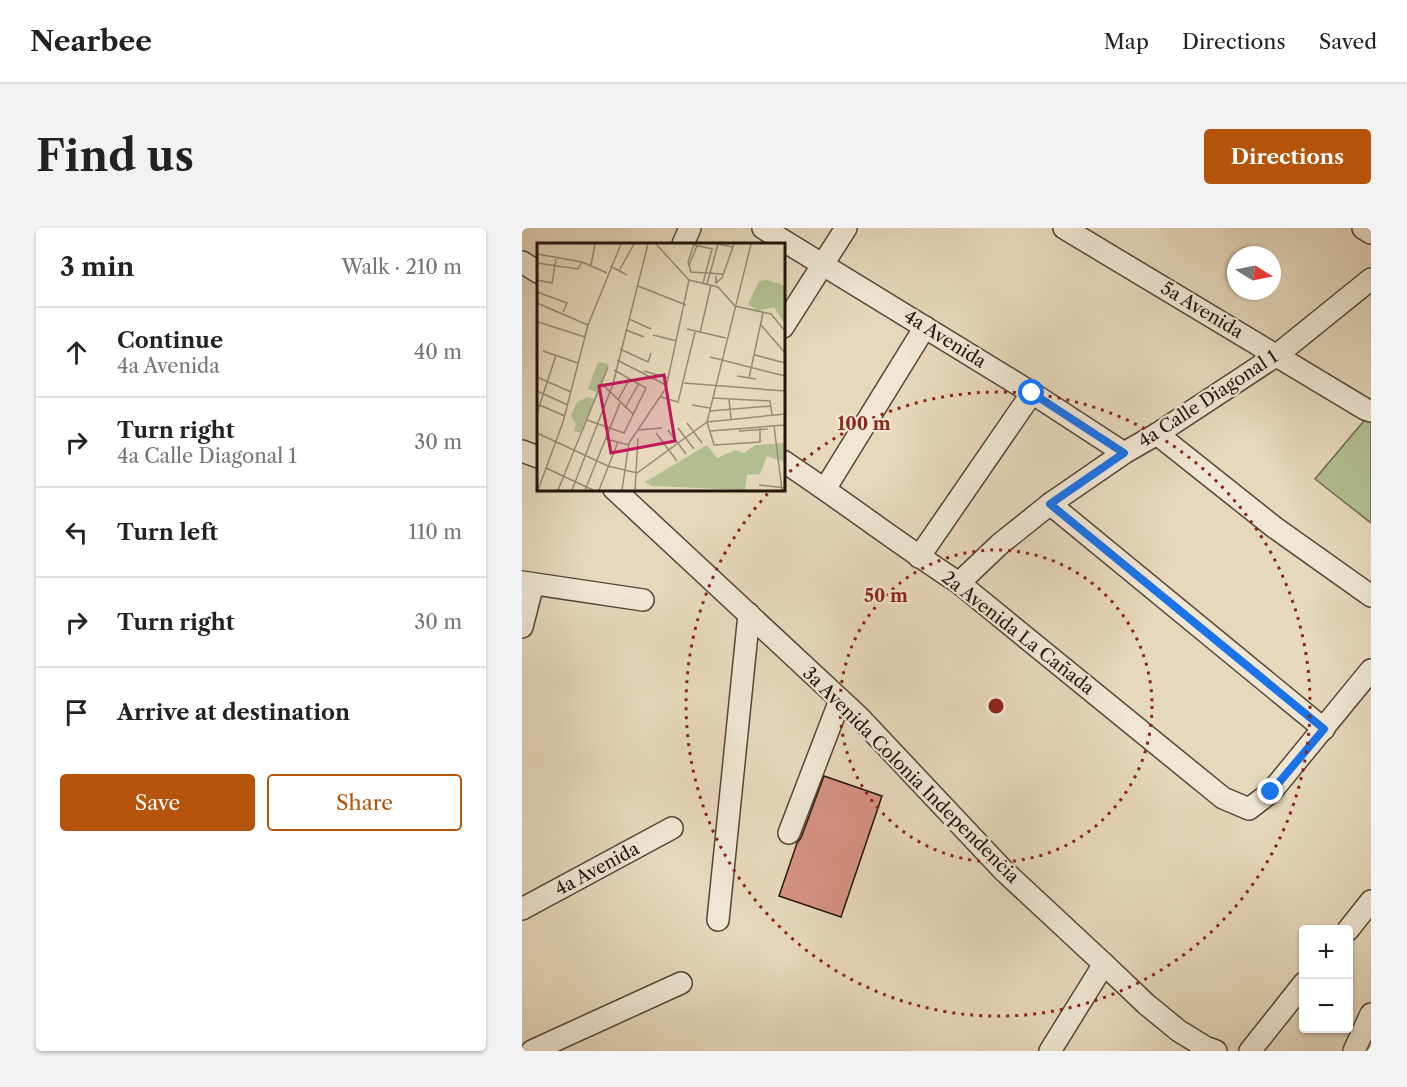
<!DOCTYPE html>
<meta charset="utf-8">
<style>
body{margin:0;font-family:"Libre Caslon Text",serif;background:#f2f2f2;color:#222}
.controls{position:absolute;right:18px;bottom:18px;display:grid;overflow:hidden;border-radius:6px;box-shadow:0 2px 4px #0004}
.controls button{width:54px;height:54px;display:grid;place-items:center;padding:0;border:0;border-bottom:2px solid #e0e0e0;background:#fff;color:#222;font:30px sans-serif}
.compass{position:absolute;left:705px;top:18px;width:54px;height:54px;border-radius:50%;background:#fff;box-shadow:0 2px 4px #0004;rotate:100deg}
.stop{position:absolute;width:18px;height:18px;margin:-14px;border:4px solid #1a73e8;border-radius:50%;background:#fff}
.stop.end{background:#1a73e8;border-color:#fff;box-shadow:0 2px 6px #0008}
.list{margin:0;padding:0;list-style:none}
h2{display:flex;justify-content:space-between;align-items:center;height:78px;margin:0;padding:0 24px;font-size:26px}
h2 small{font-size:20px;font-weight:400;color:#767676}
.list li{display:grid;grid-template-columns:39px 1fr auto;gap:18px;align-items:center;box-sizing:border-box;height:90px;padding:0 24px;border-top:2px solid #e0e0e0}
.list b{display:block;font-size:22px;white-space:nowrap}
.list p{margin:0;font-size:20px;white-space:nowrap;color:#767676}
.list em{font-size:20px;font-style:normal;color:#767676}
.actions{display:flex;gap:12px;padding:18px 24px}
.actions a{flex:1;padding:14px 0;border:2px solid #b45309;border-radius:6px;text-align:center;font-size:21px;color:#b45309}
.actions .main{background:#b45309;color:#fff}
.icon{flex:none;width:33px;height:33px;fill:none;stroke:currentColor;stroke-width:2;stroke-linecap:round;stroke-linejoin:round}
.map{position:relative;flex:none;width:849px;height:823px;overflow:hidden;border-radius:6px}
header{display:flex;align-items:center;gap:36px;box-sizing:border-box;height:84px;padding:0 30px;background:#fff;border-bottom:2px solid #e0e0e0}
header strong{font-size:28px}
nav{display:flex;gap:33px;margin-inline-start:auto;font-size:21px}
.intro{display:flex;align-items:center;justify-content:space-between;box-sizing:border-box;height:144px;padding:0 36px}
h1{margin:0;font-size:42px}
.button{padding:15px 27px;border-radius:6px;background:#b45309;color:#fff;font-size:21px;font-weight:700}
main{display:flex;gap:36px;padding:0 36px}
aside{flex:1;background:#fff;border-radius:6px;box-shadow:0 2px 4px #0004}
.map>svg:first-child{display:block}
.green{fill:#b3bf91;stroke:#6b6a50;stroke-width:1.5}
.building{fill:#d69282;stroke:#23150e;stroke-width:1.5}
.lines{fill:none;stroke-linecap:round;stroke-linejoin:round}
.minor-casing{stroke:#544639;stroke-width:24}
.minor{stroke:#efe6d3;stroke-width:21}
.route{stroke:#1a73e8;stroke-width:8}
.ring{fill:none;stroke:#8f2418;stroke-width:3;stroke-dasharray:3 6}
.labels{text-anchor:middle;stroke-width:4.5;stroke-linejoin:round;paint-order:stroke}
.street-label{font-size:18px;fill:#23150e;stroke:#efe6d3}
.inset-road{fill:none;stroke:#988a76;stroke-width:1.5}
.view{fill:#c2185b;fill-opacity:0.15;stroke:#c2185b;stroke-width:3}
.inset-edge{fill:none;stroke:#23150e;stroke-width:3}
.centre{fill:#8f2418;stroke:#efe6d3;stroke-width:3}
.ring-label{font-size:18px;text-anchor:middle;font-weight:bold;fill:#8f2418;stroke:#efe6d3;stroke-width:4.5;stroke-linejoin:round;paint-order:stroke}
</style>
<header>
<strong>Nearbee</strong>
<nav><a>Map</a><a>Directions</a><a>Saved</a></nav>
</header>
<div class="intro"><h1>Find us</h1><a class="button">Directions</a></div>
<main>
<aside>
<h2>3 min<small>Walk · 210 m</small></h2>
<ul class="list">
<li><svg class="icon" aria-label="ahead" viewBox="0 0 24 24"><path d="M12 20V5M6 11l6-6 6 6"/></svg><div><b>Continue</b><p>4a Avenida</p></div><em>40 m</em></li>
<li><svg class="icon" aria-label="right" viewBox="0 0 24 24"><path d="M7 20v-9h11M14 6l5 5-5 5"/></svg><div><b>Turn right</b><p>4a Calle Diagonal 1</p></div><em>30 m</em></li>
<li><svg class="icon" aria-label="left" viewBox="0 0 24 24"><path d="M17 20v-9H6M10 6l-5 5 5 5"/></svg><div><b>Turn left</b></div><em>110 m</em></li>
<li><svg class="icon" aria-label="right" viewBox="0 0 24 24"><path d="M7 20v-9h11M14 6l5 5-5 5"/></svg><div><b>Turn right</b></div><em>30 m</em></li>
<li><svg class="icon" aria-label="arrive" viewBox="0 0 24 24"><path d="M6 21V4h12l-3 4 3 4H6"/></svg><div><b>Arrive at destination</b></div></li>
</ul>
<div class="actions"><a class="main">Save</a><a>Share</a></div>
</aside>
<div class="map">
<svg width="849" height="823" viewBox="0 0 849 823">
<rect width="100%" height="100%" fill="#e6d8bb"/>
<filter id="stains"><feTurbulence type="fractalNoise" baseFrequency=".00333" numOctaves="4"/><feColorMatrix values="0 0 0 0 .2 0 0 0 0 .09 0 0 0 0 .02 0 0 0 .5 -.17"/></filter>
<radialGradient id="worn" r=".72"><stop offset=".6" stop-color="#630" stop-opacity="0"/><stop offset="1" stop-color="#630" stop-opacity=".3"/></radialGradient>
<!-- green -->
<path class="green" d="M846 188 849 189V295L793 251Z"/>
<!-- building -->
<path class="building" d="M302 548 360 568 319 689 257 668 275 615 279 610Z"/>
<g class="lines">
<defs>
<g id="minor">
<path d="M241 0 510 165 602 225"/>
<path d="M542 0 843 181 849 183"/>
<path d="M841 0 849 5"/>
<path d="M161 16 168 0"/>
<path d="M0 34 16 44"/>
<path d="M261 99 324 0"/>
<path d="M635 206 752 299 849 368"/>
<path d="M0 223 16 229"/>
<path d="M261 233C320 272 377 316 437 355L701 570 727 581 749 564 849 442"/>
<path d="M92 261 337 489 482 643 582 736 624 776 657 803 683 819 694 823"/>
<path d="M303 261 403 99"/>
<path d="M528 276 802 501"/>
<path d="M397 329 510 165"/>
<path d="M0 354 121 372"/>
<path d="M437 355 478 316 528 276 602 225 635 206 755 127 849 51"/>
<path d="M0 399 11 356"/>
<path d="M267 605 318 472"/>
<path d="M0 681 150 600"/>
<path d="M196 692 227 386"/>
<path d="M826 702 849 673"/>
<path d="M10 823 159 755"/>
<path d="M528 823 582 736"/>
<path d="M728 823 782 755"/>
<path d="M832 823 849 786"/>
</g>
</defs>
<!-- minor casing -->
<use href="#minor" class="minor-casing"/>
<!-- minor -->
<use href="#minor" class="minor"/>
</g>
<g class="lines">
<!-- route -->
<path class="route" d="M510 165 602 225 528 276 802 501 749 564"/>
</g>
<!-- distance rings -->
<g class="ring">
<circle cx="474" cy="478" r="156"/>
<path d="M261 250A312 312 0 1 1 250 261"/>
</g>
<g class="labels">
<!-- street labels -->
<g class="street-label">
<text transform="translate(680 82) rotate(31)" y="6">5a Avenida</text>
<text transform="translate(423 111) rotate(32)" y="6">4a Avenida</text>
<text transform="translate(686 171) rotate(-33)" y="6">4a Calle Diagonal 1</text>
<text transform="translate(496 405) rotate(38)" y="6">2a Avenida La Cañada</text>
<text transform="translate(389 547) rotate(45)" y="6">3a Avenida Colonia Independencia</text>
<text transform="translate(75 641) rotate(-28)" y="6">4a Avenida</text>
</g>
</g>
<!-- overview -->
<g transform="translate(15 15)">
<rect width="248" height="248" fill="#e6d8bb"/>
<path d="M229 37 247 42V80L237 64 220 68 211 61 222 38ZM61 119 72 121 61 150 51 146ZM51 154 58 156 43 190 37 188 39 181 34 173 40 159ZM247 200V219L230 213 223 231 210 232 208 247 114 243 108 239 170 202 180 215 198 207 207 210 218 202Z" fill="#b3bf91"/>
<path class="inset-road" d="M119 1 152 37 181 44 198 63 234 71 248 88M157 1 151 19 154 29 186 31M157 2 176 6M0 11 45 19 70 30M0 20 41 26 45 19M54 22 58 1M152 22 160 3M73 23 90 32M82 28 97 1M179 33V40L185 35 197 1M0 37 15 40 19 16M166 40 175 6M170 41 181 1 196 4M101 43 149 62M0 49 30 60 26 69M0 60 51 82M92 76 114 86M1 79 48 94M224 82 248 110M150 86 189 95M89 87 107 94M163 90 174 42M116 92 140 98M83 106 111 119 114 110M6 108 41 120M218 112 248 120M173 114 248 133M80 117 129 142M107 128 131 135M200 133 219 136M0 134 34 149M212 135 226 70M64 140 96 171M147 140 248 148M0 148 31 162M124 154 141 159 158 89M176 155 233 158 235 172M192 156 194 176M81 157 93 135M0 161 28 173M155 162 173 165M88 165 102 140M173 168 234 163M0 170 19 112M50 177 87 190 109 145 77 127M170 179 214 1M170 179 177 202 223 199V184M150 180 165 200M237 183 245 247M141 185 157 206M101 187 125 185M131 187 149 211M173 188 248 182M202 188 231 186M0 190 71 223 100 230 170 179 248 171M119 190 140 218M69 196 92 202M9 225 56 247M222 242 248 245M1 247 26 179 51 82 84 1M21 247 71 124M35 247 76 141 111 1M48 247 83 160M62 247 81 199M85 247 92 200 129 145 152 37M98 247 101 195"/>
<path class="view" d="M127 132 138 198 74 210 62 143Z"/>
<rect width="248" height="248" class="inset-edge"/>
</g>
<circle cx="474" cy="478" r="9" class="centre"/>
<g class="ring-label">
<text x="342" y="202">100 m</text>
<text x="364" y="374">50 m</text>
</g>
<rect width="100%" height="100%" filter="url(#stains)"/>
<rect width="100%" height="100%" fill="url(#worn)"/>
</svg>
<div class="controls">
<button>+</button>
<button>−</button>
</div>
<svg class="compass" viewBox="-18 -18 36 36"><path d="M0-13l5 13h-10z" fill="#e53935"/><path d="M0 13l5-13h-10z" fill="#767676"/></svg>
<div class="stop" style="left:510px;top:165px"></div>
<div class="stop end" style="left:749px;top:564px"></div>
</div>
</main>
